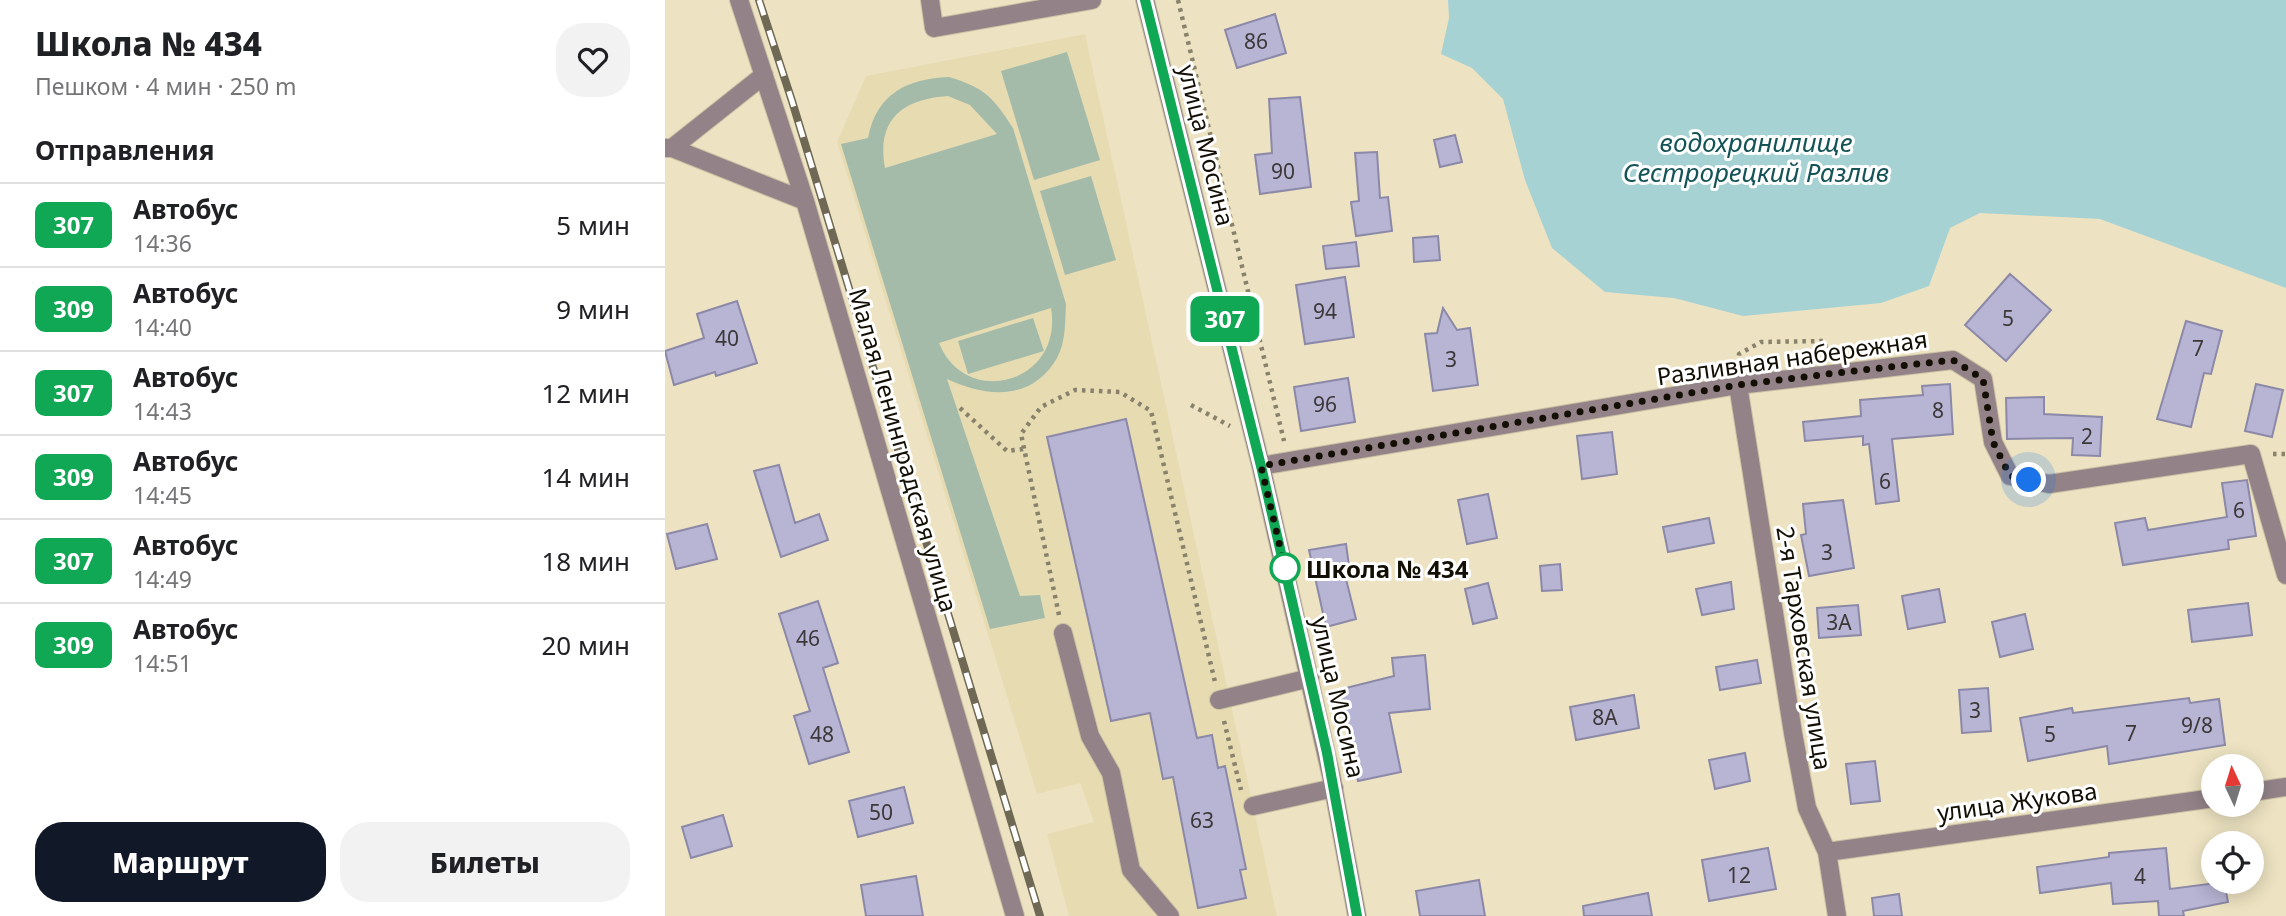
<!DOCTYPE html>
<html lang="ru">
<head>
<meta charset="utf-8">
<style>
	body { margin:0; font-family:"Noto Sans",sans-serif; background:#f2f2f2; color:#202124; height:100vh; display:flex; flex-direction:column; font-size:26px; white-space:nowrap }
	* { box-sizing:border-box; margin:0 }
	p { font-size:23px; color:#757577 }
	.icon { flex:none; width:38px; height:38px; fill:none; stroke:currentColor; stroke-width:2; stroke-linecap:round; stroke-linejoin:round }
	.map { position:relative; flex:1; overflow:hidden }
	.sheet { display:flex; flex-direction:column; background:#fff; width:665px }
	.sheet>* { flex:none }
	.badge { padding:0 14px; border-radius:10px; font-size:24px; line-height:46px }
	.needle { width:46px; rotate:356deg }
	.tools { position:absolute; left:1536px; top:754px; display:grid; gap:14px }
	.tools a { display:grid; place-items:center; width:63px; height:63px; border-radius:50%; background:#fff; box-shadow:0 4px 18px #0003; font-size:35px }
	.you { position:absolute; width:35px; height:35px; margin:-18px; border:5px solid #fff; border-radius:50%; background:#1a73e8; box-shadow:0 0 0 10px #1a73e833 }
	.map>.badge { position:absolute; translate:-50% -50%; box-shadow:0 0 0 4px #fff }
	h2 { padding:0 35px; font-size:26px; line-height:63px }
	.round { display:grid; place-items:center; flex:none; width:74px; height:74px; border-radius:28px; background:#f2f2f2 }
	.summary { display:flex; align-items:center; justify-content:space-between; height:119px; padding:0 35px }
	h1 { font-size:33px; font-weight:800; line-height:52px }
	.action { display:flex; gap:14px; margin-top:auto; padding:14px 35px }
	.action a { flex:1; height:80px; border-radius:28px; background:#111827; color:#fff; font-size:28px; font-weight:800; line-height:80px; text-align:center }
	.action a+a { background:#f2f2f2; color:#202124 }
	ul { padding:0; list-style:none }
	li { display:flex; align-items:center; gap:21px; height:84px; padding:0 35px; border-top:2px solid #e0e0e0 }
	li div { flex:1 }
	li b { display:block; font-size:26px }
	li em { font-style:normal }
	li .badge { min-width:77px; font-weight:700; text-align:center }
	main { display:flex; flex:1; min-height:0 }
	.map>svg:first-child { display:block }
	.built { fill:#e7dbb2 }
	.green { fill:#a4bbaa; fill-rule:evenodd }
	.water { fill:#a6d2d4 }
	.building { fill:#b7b4d4; stroke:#8c89a8; stroke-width:2 }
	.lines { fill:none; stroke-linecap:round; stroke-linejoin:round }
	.minor-casing { stroke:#cac1a4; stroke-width:20 }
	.path { stroke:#88816b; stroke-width:4.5; stroke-dasharray:3.5 5; stroke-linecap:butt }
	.minor { stroke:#938388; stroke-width:18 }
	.rail-casing { stroke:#6f6854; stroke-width:8 }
	.rail { stroke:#fff; stroke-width:5; stroke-dasharray:16; stroke-linecap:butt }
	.line-casing { stroke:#fff; stroke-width:16 }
	.line { stroke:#10a855; stroke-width:10 }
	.walk { stroke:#130f05; stroke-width:7; stroke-dasharray:0 12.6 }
	.stop-dot { fill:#fff; stroke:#10a855; stroke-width:3.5 }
	.labels { text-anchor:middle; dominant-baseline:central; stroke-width:6; stroke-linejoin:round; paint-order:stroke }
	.number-label { font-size:21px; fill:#3c3839 }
	.street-label { font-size:24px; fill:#130f05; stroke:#fff }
	.stop-label { font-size:24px; font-weight:bold; fill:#130f05; stroke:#fff; text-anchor:start }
	.water-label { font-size:26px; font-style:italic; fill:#145356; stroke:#fff }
</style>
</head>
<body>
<main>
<section class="sheet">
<div class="summary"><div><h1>Школа № 434</h1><p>Пешком · 4 мин · 250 m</p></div><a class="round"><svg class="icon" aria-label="heart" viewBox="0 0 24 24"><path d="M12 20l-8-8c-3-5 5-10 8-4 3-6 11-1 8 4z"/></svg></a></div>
<h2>Отправления</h2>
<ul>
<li><span class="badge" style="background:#10a855;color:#fff">307</span><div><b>Автобус</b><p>14:36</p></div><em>5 мин</em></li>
<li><span class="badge" style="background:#10a855;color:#fff">309</span><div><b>Автобус</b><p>14:40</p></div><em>9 мин</em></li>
<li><span class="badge" style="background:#10a855;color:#fff">307</span><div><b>Автобус</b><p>14:43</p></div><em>12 мин</em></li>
<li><span class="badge" style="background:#10a855;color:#fff">309</span><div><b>Автобус</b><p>14:45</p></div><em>14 мин</em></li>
<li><span class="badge" style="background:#10a855;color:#fff">307</span><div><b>Автобус</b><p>14:49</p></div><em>18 мин</em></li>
<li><span class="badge" style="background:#10a855;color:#fff">309</span><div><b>Автобус</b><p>14:51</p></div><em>20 мин</em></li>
</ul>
<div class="action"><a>Маршрут</a><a>Билеты</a></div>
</section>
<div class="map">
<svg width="1621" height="916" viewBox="0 0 1621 916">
	<rect width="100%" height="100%" fill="#ede3c2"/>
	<path class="built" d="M420,34L612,916H404L382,834L429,822L415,783L372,794L172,142L201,76Z"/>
	<path class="green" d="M402,52L435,160L369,180L336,71Z
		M284,77C320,88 328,97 348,128L401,304C400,321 401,342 392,358C367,402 320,397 282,379L355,596L375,595L380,618L325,629L176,144L203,138C212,93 242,79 284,77ZM283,96L305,105L332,134L220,168C211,119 238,99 283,96ZM386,308C399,383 301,410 274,343Z
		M426,176L451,260L400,275L375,191Z
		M368,318L379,351L303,374L293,341Z"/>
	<path class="water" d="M783,0H1621V288L1435,219L1315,213L1285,228L1264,286L1216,303L1078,316L1009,298L940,292L887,248L860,180L838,99L807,68L776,54L784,18Z"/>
	<path class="building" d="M610,14L621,53L572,68L560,30Z
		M635,97L646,187L595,194L590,155L607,153L604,99Z
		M790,135L797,162L775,167L769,140Z
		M712,152L715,198L723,197L727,231L691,236L686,202L694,201L690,153Z
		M773,236L775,260L749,262L748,238Z
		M691,242L694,266L661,269L658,246Z
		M1345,274L1386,310L1341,361L1300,325Z
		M680,277L689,337L640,344L631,285Z
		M72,301L92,363L51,376L50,372L9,385L0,351L39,338L32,314Z
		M778,308L792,330L805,328L813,385L768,391L760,334L772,333Z
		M1521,321L1557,331L1546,374L1539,373L1526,427L1492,419Z
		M683,378L690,422L636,431L629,387Z
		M1285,384L1288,434L1227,439L1234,501L1211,504L1204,444L1198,445V436L1140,441L1138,422L1196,416L1195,400L1258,395L1257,386Z
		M1591,384L1618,390L1607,437L1580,431Z
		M1379,397V414L1437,417L1435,456L1407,455L1408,438L1342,439L1341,398Z
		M461,419L532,738L547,735L553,768L560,766L581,869L575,870L581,898L533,908L508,777L498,779L485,713L446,721L382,437Z
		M947,432L952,474L917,479L912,436Z
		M114,465L130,523L154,514L163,540L116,557L89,471Z
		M1582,480L1591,536L1563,540L1564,549L1458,565L1450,523L1480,518L1483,530L1562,517L1557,483Z
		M823,494L832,538L802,544L793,500Z
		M1178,500L1189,568L1144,576L1136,535L1141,534L1138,504Z
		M1044,518L1049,543L1003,552L998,527Z
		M42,524L52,559L11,569L2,534Z
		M681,544L684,566L678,567L691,619L661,627L644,550Z
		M895,564L897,590L877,591L875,566Z
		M1066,582L1069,609L1037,615L1031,589Z
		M823,583L832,618L808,624L800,589Z
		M1274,589L1280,622L1243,629L1237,596Z
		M153,601L173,663L158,668L184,752L144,764L129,716L145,711L114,614Z
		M1583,603L1587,635L1527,642L1523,610Z
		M1193,605L1196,635L1154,638L1152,608Z
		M1360,614L1368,649L1335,657L1327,622Z
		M760,655L765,709L724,713L736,772L693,781L673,690L729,676L727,658Z
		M1092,660L1096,683L1055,690L1051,667Z
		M1323,688L1326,731L1297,733L1294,690Z
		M969,695L974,728L911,740L905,707Z
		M1524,698L1525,703L1554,699L1560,745L1444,764L1442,746L1363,761L1355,718L1407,708L1408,713Z
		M1080,753L1085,781L1050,789L1044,760Z
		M1210,761L1215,801L1186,804L1181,764Z
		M239,787L248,823L193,837L184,801Z
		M58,815L67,846L26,858L17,827Z
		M1103,848L1111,889L1044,901L1037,860Z
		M1501,848L1505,889L1559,882L1563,902L1518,911L1519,916H1494L1493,901L1448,904L1446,883L1375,893L1372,867L1444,857V853Z
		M251,876L258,916H201L196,885Z
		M814,880L820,916H755L751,891Z
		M983,893L987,916H919L918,906Z
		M1234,894L1237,916H1209L1207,898Z"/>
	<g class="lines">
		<g class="minor-casing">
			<path id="minor" d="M74,0L140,201L350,916
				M265,0L269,28L427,0
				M480,0L596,466L666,775L692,916
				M0,148H7L140,201
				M7,148L99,75
				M1073,385L1128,733L1142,808L1162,852L1172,916
				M596,466L1073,385L1288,360L1318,379L1328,442L1345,476L1384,484L1586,454L1621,575
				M398,633L425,736L446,773L466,870L505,916
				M554,700L645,678
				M1587,792L1621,787
				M588,806L669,788
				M1162,852L1549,798"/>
		</g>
		<path class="path" d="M513,0L619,441
			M1073,364L1074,354L1096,342L1159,341L1164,356
			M526,405L565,426
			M295,408L342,451L359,449
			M1608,454H1621
			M394,615L356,434L376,407L410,390L455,392L486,411L550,682
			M559,721L576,790"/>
		<use href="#minor" class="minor"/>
		<g class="rail-casing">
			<path id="rail" d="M94,0L127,101L375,916"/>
		</g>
		<use href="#rail" class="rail"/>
	</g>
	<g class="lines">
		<g class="line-casing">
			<path id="line" d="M480,0L596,466L662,753L692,916"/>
		</g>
		<use href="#line" class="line"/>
		<path class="walk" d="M620,568L596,466L1073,385L1171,373L1288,360L1318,379L1328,442L1345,476L1364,480"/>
	</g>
	<circle class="stop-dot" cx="620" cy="568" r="14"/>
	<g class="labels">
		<g class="number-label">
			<text x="591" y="41">86</text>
			<text x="618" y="171">90</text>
			<text x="660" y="311">94</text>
			<text x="1343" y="318">5</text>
			<text x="62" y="338">40</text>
			<text x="1533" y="348">7</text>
			<text x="786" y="359">3</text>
			<text x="660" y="404">96</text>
			<text x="1273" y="410">8</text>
			<text x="1422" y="436">2</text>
			<text x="1220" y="481">6</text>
			<text x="1574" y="510">6</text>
			<text x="1162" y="552">3</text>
			<text x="1174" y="622">3А</text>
			<text x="143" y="638">46</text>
			<text x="1310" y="710">3</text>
			<text x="940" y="717">8А</text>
			<text x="1532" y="725">9/8</text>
			<text x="1466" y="733">7</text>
			<text x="157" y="734">48</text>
			<text x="1385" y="734">5</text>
			<text x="216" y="812">50</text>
			<text x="537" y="820">63</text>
			<text x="1074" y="875">12</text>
			<text x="1475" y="876">4</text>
		</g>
		<g class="street-label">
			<text transform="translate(542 145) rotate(76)">улица Мосина</text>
			<text transform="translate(1127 357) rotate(-8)">Разливная набережная</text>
			<text transform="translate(239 450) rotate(74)">Малая Ленинградская улица</text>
			<text transform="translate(1140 648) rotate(81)">2-я Тарховская улица</text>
			<text transform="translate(674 697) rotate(77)">улица Мосина</text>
			<text transform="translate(1352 801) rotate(-8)">улица Жукова</text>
		</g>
		<g class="stop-label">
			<text x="641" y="568">Школа № 434</text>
		</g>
		<g class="water-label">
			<text x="1091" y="142">водохранилище<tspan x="1091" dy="30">Сестрорецкий Разлив</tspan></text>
		</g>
	</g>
</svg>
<div class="tools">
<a><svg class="needle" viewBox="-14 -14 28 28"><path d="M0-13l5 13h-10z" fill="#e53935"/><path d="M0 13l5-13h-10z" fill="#757577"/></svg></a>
<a><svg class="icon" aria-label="locate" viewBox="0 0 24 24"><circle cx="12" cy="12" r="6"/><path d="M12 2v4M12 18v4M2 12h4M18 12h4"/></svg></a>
</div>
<div class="you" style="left:1364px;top:480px"></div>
<b class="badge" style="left:560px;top:319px;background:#10a855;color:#fff">307</b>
</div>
</main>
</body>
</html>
